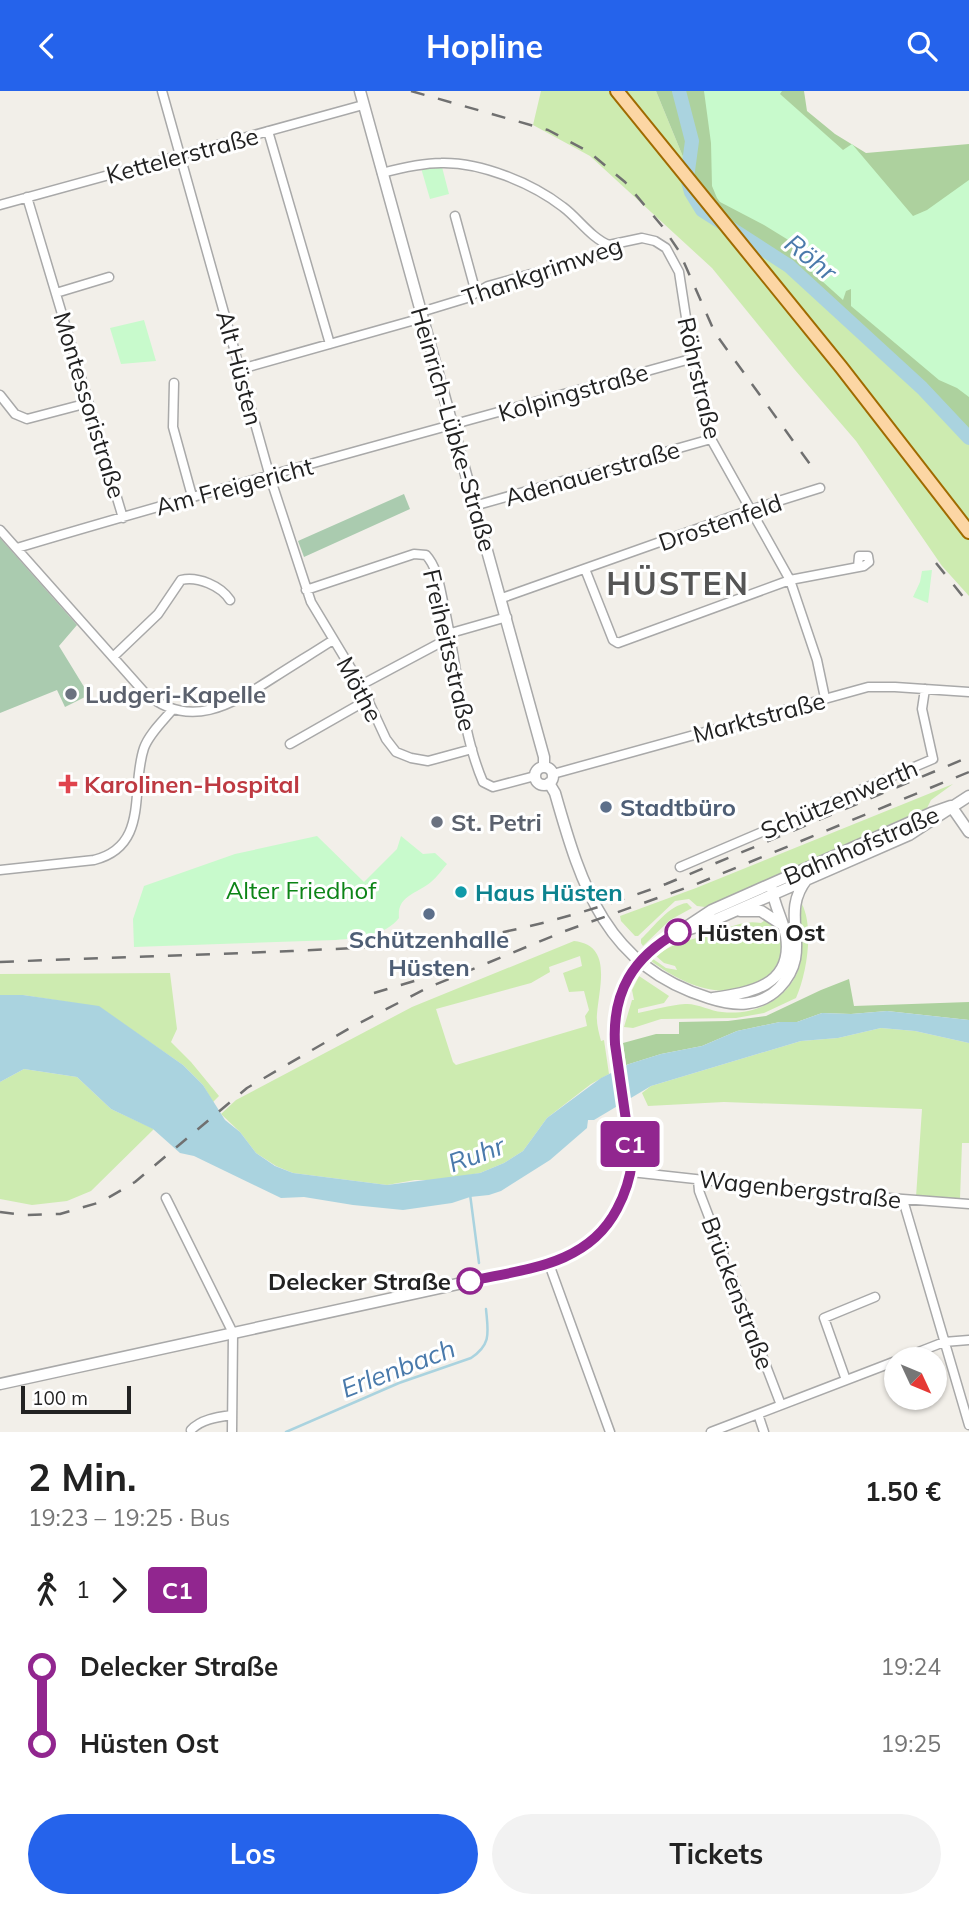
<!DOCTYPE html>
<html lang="de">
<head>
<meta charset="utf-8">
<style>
	body { margin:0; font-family:Mulish,sans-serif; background:#f2f2f2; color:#222; height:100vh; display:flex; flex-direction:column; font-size:26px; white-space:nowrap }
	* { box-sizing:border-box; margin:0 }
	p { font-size:23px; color:#767676 }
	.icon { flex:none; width:38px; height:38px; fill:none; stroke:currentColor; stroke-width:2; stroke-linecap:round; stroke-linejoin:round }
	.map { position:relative; height:1341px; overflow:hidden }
	.side { display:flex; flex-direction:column; background:#fff; flex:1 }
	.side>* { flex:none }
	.badge { padding:0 14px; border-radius:5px; font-size:24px; line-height:46px }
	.needle { width:46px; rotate:134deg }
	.buttons { position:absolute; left:884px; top:1256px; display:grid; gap:14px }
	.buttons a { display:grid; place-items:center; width:63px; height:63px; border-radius:50%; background:#fff; box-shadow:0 2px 5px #0004; font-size:35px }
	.scale { position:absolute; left:21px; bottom:18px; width:110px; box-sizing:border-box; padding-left:7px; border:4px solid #222; border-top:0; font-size:19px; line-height:24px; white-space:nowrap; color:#222; -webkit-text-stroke:5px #fff; paint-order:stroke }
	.map>.badge { position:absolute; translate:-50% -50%; box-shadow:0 0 0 4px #fff }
	.legs { display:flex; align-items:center; gap:10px; height:77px; padding:0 28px; font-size:23px }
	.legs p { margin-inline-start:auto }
	.overview { display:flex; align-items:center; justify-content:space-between; height:119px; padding:0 28px }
	h1 { font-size:38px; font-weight:700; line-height:52px }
	.primary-button { display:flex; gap:14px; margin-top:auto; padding:14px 28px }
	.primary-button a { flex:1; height:80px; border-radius:42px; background:#2563eb; color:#fff; font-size:28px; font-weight:700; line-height:80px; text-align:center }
	.primary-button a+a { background:#f2f2f2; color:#222 }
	ul { padding:0 28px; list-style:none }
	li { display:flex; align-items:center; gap:24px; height:77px; font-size:26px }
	li i { display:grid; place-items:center; width:10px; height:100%; margin:0 9px; background:currentColor }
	li i::after { content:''; width:18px; height:18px; margin:-9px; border:5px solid; border-radius:50%; background:#fff }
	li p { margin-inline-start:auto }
	li:first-child i { background:linear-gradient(#0000 50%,currentColor 0) }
	li:last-child i { background:linear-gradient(currentColor 50%,#0000 0) }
	header { display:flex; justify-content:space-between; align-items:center; height:91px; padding:0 28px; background:#2563eb; color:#fff; font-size:32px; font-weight:700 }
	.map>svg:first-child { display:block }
	.grass { fill:#cdebb0; fill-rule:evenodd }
	.forest { fill:#add19e }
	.cemetery { fill:#aacbaf }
	.park { fill:#c8facc }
	.water { fill:#aad3df }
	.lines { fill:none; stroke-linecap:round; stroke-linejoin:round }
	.stream { stroke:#aad3df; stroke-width:2.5 }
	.river { stroke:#aad3df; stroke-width:14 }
	.minor-casing { stroke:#a9a9a9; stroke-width:11 }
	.tertiary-casing { stroke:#a9a9a9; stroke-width:13 }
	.primary-casing { stroke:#a06b00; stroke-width:16 }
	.minor { stroke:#fff; stroke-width:8 }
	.tertiary { stroke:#fff; stroke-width:10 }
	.primary { stroke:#fcd6a4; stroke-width:12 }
	.rail { stroke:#707070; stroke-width:2.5; stroke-dasharray:14 14; stroke-linecap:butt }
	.tertiary-bridge-casing { stroke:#a9a9a9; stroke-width:13; stroke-linecap:butt }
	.tertiary-bridge { stroke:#fff; stroke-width:10 }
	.line-1-casing { stroke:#fff; stroke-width:16 }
	.line-1 { stroke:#91268f; stroke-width:10 }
	.worship-dot { fill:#6b7280; stroke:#fff; stroke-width:2.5 }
	.health-dot { fill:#e0444e; stroke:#fff; stroke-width:2.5 }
	.service-dot { fill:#5c6f8a; stroke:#fff; stroke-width:2.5 }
	.culture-dot { fill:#0f9aa8; stroke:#fff; stroke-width:2.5 }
	.stop-1-dot { fill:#fff; stroke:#91268f; stroke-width:3.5 }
	.labels { text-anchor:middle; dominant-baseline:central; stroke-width:6; stroke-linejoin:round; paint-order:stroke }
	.street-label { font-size:24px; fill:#222; stroke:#fff }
	.worship-label { font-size:24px; font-weight:bold; fill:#5b616d; stroke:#fff; text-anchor:start }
	.health-label { font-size:24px; font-weight:bold; fill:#be3a42; stroke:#fff; text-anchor:start }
	.service-label { font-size:24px; font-weight:bold; fill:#4e5e75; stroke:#fff; text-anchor:start }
	.park-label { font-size:24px; fill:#0c8416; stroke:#fff }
	.culture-label { font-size:24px; font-weight:bold; fill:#0d838f; stroke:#fff; text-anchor:start }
	.stop-label { font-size:24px; font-weight:bold; fill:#222; stroke:#fff; text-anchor:start }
	.water-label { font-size:26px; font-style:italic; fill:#4a7aab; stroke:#fff }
	.district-label { font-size:32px; font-weight:bold; letter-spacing:2px; fill:#555; stroke:#fff }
</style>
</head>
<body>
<header><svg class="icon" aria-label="back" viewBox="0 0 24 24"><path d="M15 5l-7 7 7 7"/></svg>Hopline<svg class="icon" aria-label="search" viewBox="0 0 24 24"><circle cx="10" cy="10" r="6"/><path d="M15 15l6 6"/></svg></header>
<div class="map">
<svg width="969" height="1341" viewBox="0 0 969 1341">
	<rect width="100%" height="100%" fill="#f2efe9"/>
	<path class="grass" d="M541,0H656L688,78L743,143L790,174L923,295L969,344V505L942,475L856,350L795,279L712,177L590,65L533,34Z
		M953,693L931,709L927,717L705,816L697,815L689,808L675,810L638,845H635L621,830L620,825L696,797Z
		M687,812L692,817L670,829L643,855L641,852V848C654,836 669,814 687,812Z
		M802,813C814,837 807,882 796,907L764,922L736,927L661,928L633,937L624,936L632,909H634L632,899L639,885L669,905L664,912L638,918V922C653,919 670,914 685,913C697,912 710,920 722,921C754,925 788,909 799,877C806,855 798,834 802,813Z
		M767,828C798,848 777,889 747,897C713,907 678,890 651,870L653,868L666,877L677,879L675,875L664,872L656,865C673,852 687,850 707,844C727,839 740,828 761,832Z
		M574,850C613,854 599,896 597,923C596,932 599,942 601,950L604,949L609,983L591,993L547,1027L523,1060L504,1072L480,1082L441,1089H415L387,1094L293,1082L276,1075L256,1062L240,1041L221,1023L236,1009L412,916ZM580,865L582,875L563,882L569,901L584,900L589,919L585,925L587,935L456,974L453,971L436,918L531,892L550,881L549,876Z
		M170,882L177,938L171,951L191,971L219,1005L213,1011L203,994L183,974L99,916L23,904H0V883Z
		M881,937L915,940L969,952V1052H962L960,1108L916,1106L922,1018L724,1011L648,1015L642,1002L651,995L801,950L838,947Z
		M24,978L77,986L111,1018L154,1038L91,1100L67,1110L32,1114L0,1108V991Z"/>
	<path class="forest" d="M656,0H804L807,20L835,43L866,62L969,53V344L923,295L790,174L743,143L688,78Z
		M849,888L854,915L969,911V929L887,920L851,923L822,922L797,931H780L737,940L702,955L661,963L626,974L623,952L656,943H679V931L728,930L766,925L821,899Z"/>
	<path class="cemetery" d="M404,403L410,418L304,466L298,450Z
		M0,447L77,534L59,555L89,604L65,616L57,599L0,622Z"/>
	<path class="park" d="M704,0H782L780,3L843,59L852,53L913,125L927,119L969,89V306L957,297L939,289L851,215V198L846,200L843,209L812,181L790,150L764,134L720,111L717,107L712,95L711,52Z
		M442,76L449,103L430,108L421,77Z
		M144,229L156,270L121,273L110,237Z
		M932,479L928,512L913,506L920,491L922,480Z
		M317,745L364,791L397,758L401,745L423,763L435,762L447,773C441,780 435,789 427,794C412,804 397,807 399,827C385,845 358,847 336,849L134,856L133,828L144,795L235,763Z"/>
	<path class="water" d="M0,904H23L99,915L183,974L203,994L225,1029L240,1041L256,1062L275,1075L293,1082L387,1094L480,1082L504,1072L523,1060L547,1027L601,987L629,973L661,963L702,955L737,940L780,931H797L822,922L851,923L887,920L969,929V952L915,940L881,937L838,947L801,950L651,995L594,1029H588L587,1037L550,1069L501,1100L489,1104L470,1106L452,1112L403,1119L353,1114L304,1106L281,1107L194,1065L180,1062L153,1038L111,1018L77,986L24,978L0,991Z"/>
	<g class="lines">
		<path class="stream" d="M470,1103L479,1172
			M286,1341L399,1292L471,1267C492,1253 488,1241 486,1218"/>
		<path class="river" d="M679,0L692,50L687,87L691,101L702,119L789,175L922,297L969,347"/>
		<g class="minor-casing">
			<path id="minor" d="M162,0L270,386L311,511L361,594L386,648L396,661L411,667L428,670L472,658
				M268,40L330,253
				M382,82C401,77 421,72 441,72C481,71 532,92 563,116C578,127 591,147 609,154
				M27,106L123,427
				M0,114L363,14
				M455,125L476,202
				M56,202L109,186
				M421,221L467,207L488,195L593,166L609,154L642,147L655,150L666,157L679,181L689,246L711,348L790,489L817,569L825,607
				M241,278L422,227
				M174,292L173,336L192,405
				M0,304L15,323L27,328L88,312
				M474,415L711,348
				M0,439L144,601C189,640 231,614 273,587C293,574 313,562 333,549
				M17,457C241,390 468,330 694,267
				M585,478L613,549L618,552L790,489L864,475L869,471L868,465H859L858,476
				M306,499L414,463L426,464C438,477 440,498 444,515C457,571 461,640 483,691L493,696L535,685
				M502,507L750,419L820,397
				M451,542L507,526
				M113,566L158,523L181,489C198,485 221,495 230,509
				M361,594L451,546
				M290,653L369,608
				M553,683L868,596H895L969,601
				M680,776L933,668L922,618L925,598
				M0,779L94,769C150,755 130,698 144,657C149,643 163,630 173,618
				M631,1081L824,1102L969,1113
				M698,1089L699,1100L781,1314
				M166,1107L233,1242L232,1341
				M903,1109L969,1334
				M549,1173L610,1341
				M898,1269L944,1251L969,1249
				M846,1289L824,1227L875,1206
				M758,1323L764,1341
				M191,1339C201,1328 218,1326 232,1324
				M711,1341L896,1270"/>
		</g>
		<g class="tertiary-casing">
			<path id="tertiary" d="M360,0L544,666V676
				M535 685a9 9 0 1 1 18 0a9 9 0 1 1-18 0Z
				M549,692L555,702C582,797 606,875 709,907C734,915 759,917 779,897C816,859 777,825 807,788
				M951,715L969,741
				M740,820H761L781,833
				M683,840L703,834L909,744L969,705
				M653,858L712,819L931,722L951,715
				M713,907C749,902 794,895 786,845C783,829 774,814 772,798
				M0,1293L549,1173C575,1165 597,1150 612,1127C620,1114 628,1098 631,1083C633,1067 630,1051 627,1035C620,984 603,930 630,884"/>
		</g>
		<g class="primary-casing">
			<path id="primary" d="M617,0L841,276L969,441"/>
		</g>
		<use href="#minor" class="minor"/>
		<use href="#tertiary" class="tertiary"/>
		<use href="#primary" class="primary"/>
		<path class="rail" d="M411,0L548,39L589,61L625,91L662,135L679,160L715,242L812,376
			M936,472L969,513
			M0,871C97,867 195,864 292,860C354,857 416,855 477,846C542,835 605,815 666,793L969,666
			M374,902L438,883
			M0,1121L24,1124L60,1123L101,1111L135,1091L247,997L350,937L427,897L565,840L694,794L969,681"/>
		<g class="tertiary-bridge-casing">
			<path id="tertiary-bridge" d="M630,884L653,858"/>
		</g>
		<use href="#tertiary-bridge" class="tertiary-bridge"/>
	</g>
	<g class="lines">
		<g class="line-1-casing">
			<path id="line-1" d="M470,1190C526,1178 588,1174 617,1118C625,1103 630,1088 632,1071L615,953C612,901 633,866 678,841"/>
		</g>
		<use href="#line-1" class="line-1"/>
	</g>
	<g class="worship-dot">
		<circle cx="71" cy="603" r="7"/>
		<circle cx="437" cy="731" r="7"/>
	</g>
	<path class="health-dot" d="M64.5 682.5h7v7h7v7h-7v7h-7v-7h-7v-7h7z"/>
	<g class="service-dot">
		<circle cx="606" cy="716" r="7"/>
		<circle cx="429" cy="823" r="7"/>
	</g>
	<circle class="culture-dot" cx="461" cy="801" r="7"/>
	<g class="stop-1-dot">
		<circle cx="678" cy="841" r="12"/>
		<circle cx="470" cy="1190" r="12"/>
	</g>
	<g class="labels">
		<g class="street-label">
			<text transform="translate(182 64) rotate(-15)">Kettelerstraße</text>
			<text transform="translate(542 180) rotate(-19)">Thankgrimweg</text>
			<text transform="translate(240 277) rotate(75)">Alt Hüsten</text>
			<text transform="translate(700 287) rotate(77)">Röhrstraße</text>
			<text transform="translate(573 301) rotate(-16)">Kolpingstraße</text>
			<text transform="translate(90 314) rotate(73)">Montessoristraße</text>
			<text transform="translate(454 338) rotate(74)">Heinrich-Lübke-Straße</text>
			<text transform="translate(592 382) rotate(-16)">Adenauerstraße</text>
			<text transform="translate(234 395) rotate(-15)">Am Freigericht</text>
			<text transform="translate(720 431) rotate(-19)">Drostenfeld</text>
			<text transform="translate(450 559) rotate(77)">Freiheitsstraße</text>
			<text transform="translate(360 598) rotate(62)">Möthe</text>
			<text transform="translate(759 626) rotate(-15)">Marktstraße</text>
			<text transform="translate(839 708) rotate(-23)">Schützenwerth</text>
			<text transform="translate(861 754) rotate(-23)">Bahnhofstraße</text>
			<text transform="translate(800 1098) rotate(6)">Wagenbergstraße</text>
			<text transform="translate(738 1202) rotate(69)">Brückenstraße</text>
		</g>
		<g class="worship-label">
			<text x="85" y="603">Ludgeri-Kapelle</text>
			<text x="451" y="731">St. Petri</text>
		</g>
		<g class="health-label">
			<text x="84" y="693">Karolinen-Hospital</text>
		</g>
		<g class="service-label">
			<text x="620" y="716">Stadtbüro</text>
			<text x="429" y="848" text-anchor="middle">Schützenhalle<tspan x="429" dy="28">Hüsten</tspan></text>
		</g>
		<g class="park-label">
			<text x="301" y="799">Alter Friedhof</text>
		</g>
		<g class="culture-label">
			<text x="475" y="801">Haus Hüsten</text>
		</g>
		<g class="stop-label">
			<text x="697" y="841">Hüsten Ost</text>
			<text x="451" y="1190" text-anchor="end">Delecker Straße</text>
		</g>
		<g class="water-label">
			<text transform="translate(811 166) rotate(39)">Röhr</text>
			<text transform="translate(476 1063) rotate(-20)">Ruhr</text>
			<text transform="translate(398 1277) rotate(-21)">Erlenbach</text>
		</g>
		<g class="district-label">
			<text x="678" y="492">HÜSTEN</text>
		</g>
	</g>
</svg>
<div class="buttons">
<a><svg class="needle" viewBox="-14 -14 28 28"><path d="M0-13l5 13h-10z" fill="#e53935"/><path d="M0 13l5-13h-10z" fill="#767676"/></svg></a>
</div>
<div class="scale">100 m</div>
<b class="badge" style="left:630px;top:1053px;background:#91268f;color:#fff">C1</b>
</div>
<section class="side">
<div class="overview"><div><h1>2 Min.</h1><p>19:23 – 19:25 · Bus</p></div><b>1.50 €</b></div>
<div class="legs"><svg class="icon" aria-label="walk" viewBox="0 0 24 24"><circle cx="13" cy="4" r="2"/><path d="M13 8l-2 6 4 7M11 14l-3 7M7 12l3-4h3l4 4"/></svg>1<svg class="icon" aria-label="forward" viewBox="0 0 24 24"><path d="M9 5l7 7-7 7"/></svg><b class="badge" style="background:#91268f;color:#fff">C1</b></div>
<ul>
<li><i style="color:#91268f"></i><b>Delecker Straße</b><p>19:24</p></li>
<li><i style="color:#91268f"></i><b>Hüsten Ost</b><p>19:25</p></li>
</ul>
<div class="primary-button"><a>Los</a><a>Tickets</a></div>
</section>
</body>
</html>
